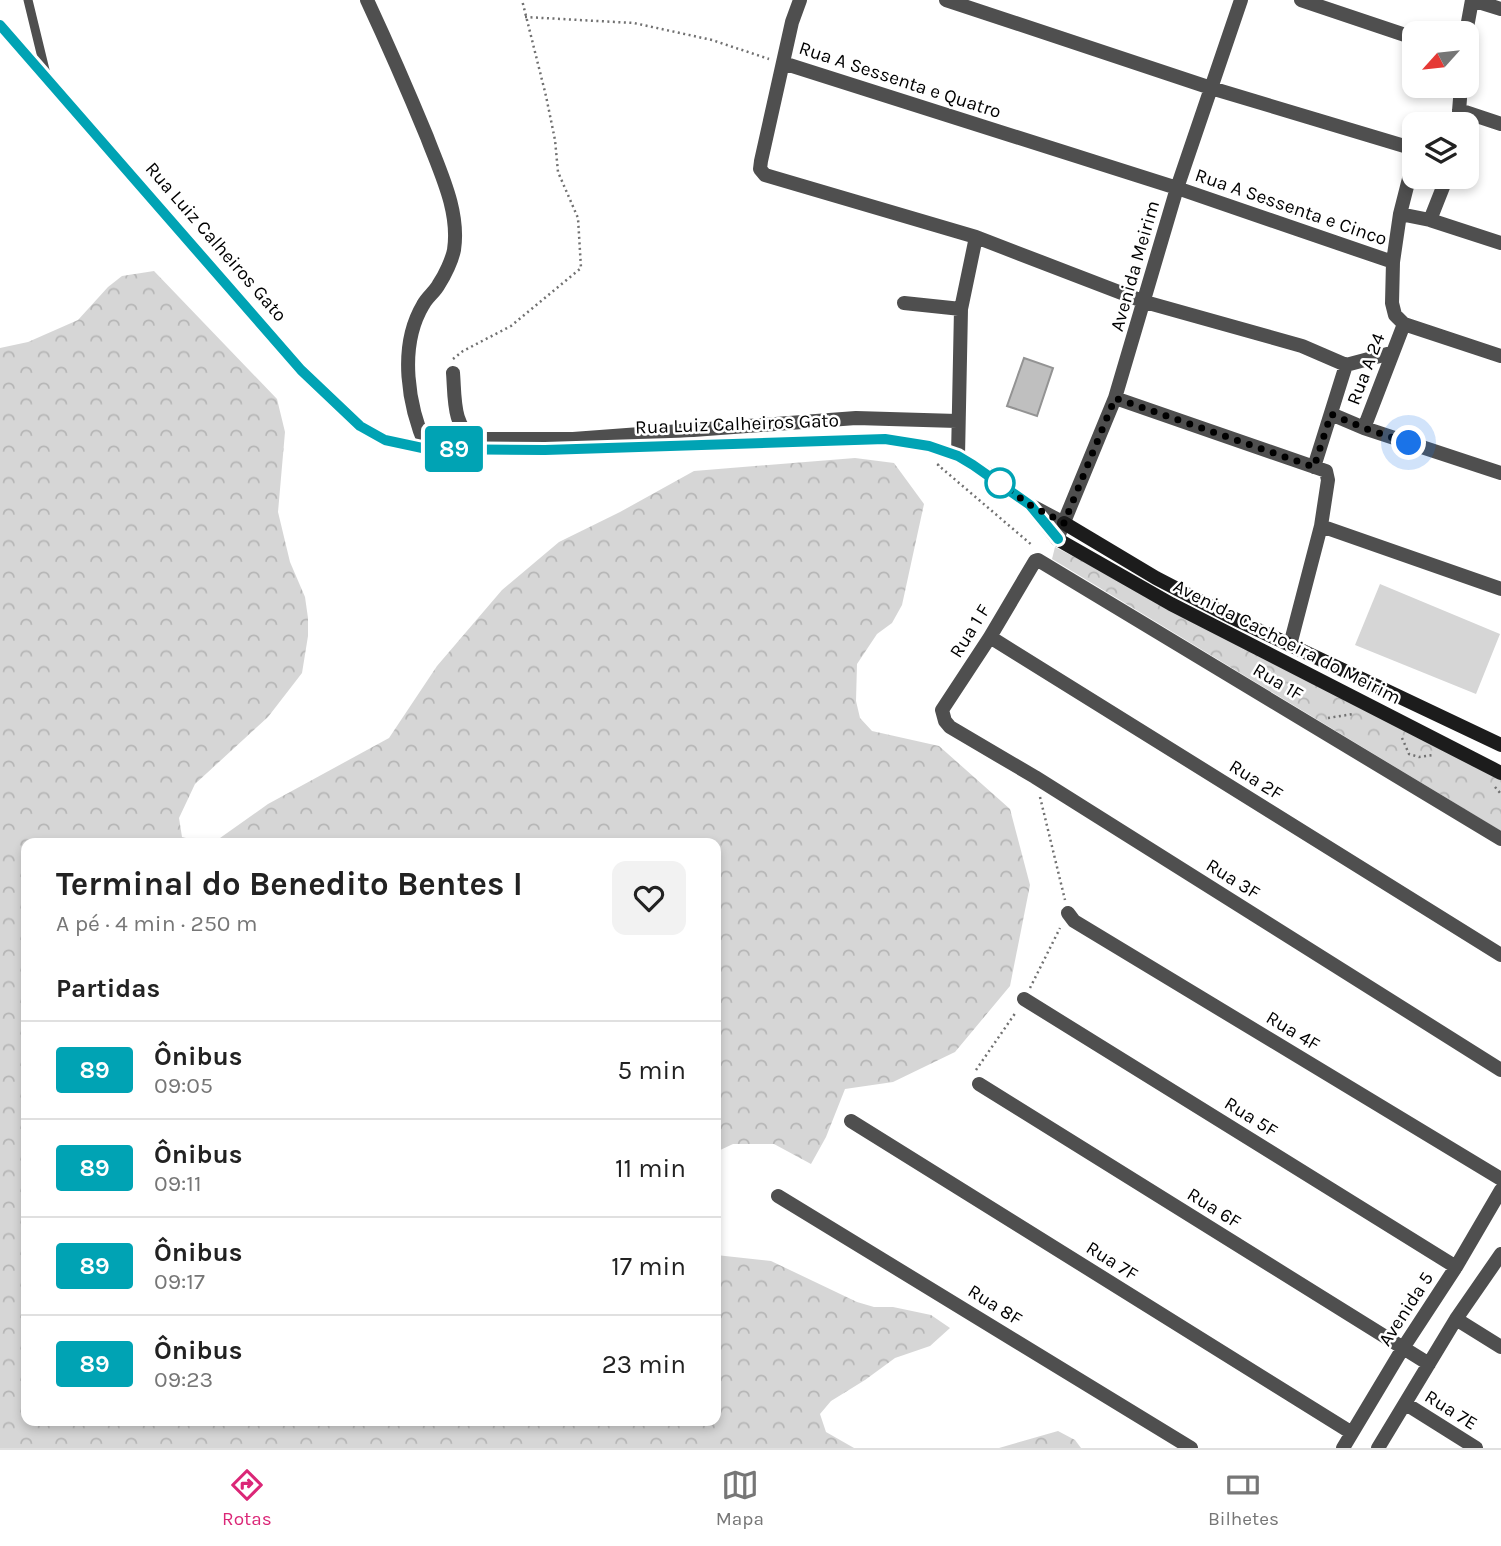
<!DOCTYPE html>
<html lang="pt">
<head>
<meta charset="utf-8">
<style>
	body { margin:0; font-family:Karla,sans-serif; background:#f2f2f2; color:#222; height:100vh; display:flex; flex-direction:column; font-size:26px; white-space:nowrap }
	* { box-sizing:border-box; margin:0 }
	p { font-size:23px; color:#767676 }
	.icon { flex:none; width:38px; height:38px; fill:none; stroke:currentColor; stroke-width:2; stroke-linecap:round; stroke-linejoin:round }
	.map { position:relative; flex:1; overflow:hidden }
	.sheet { position:absolute; left:21px; top:838px; width:700px; height:588px; display:flex; flex-direction:column; background:#fff; border-radius:14px; box-shadow:0 4px 10px #0003 }
	.sheet>* { flex:none }
	.badge { padding:0 14px; border-radius:5px; font-size:24px; line-height:46px }
	.needle { width:46px; rotate:243deg }
	.buttons { position:absolute; left:1402px; top:21px; display:grid; gap:14px }
	.buttons a { display:grid; place-items:center; width:77px; height:77px; border-radius:14px; background:#fff; box-shadow:0 4px 10px #0003; font-size:35px }
	.you { position:absolute; width:35px; height:35px; margin:-18px; border:5px solid #fff; border-radius:50%; background:#1a73e8; box-shadow:0 0 0 10px #1a73e833 }
	.map>.badge { position:absolute; translate:-50% -50%; box-shadow:0 0 0 4px #fff }
	h2 { padding:0 35px; font-size:26px; line-height:63px }
	.round { display:grid; place-items:center; flex:none; width:74px; height:74px; border-radius:14px; background:#f2f2f2 }
	.summary { display:flex; align-items:center; justify-content:space-between; height:119px; padding:0 35px }
	h1 { font-size:33px; font-weight:700; line-height:52px }
	ul { padding:0; list-style:none }
	li { display:flex; align-items:center; gap:21px; height:98px; padding:0 35px; border-top:2px solid #e0e0e0 }
	li div { flex:1 }
	li b { display:block; font-size:26px }
	li em { font-style:normal }
	li .badge { min-width:77px; font-weight:700; text-align:center }
	.tabs { display:flex; justify-content:space-around; align-items:center; height:98px; border-top:2px solid #e0e0e0; background:#fff; font-size:19px; color:#767676 }
	.tabs a { display:grid; justify-items:center; gap:4px }
	.tabs .current { color:#db2777 }
	.map>svg:first-child { display:block }
	.forest { fill:url(#forest-crowns) }
	.pitch { fill:#d6d6d6 }
	.building { fill:#bfbfbf; stroke:#939393; stroke-width:2 }
	.lines { fill:none; stroke-linecap:round; stroke-linejoin:round }
	.path { stroke:#717171; stroke-width:2.5; stroke-dasharray:2 3.5; stroke-linecap:butt }
	.lane { stroke:#4f4f4f; stroke-width:9 }
	.street { stroke:#4f4f4f; stroke-width:14 }
	.secondary { stroke:#1c1c1c; stroke-width:14 }
	.line-casing { stroke:#fff; stroke-width:16 }
	.line { stroke:#00a3b4; stroke-width:10 }
	.walk { stroke:#000; stroke-width:7; stroke-dasharray:0 12.6 }
	.stop-dot { fill:#fff; stroke:#00a3b4; stroke-width:3.5 }
	.labels { text-anchor:middle; dominant-baseline:central; stroke-width:5; stroke-linejoin:round; paint-order:stroke }
	.street-label { font-size:19px; fill:#000; stroke:#fff }
</style>
</head>
<body>
<div class="map">
<svg width="1501" height="1448" viewBox="0 0 1501 1448">
	<defs>
		<pattern id="forest-crowns" width="20" height="18" patternUnits="userSpaceOnUse" patternTransform="scale(1.75)"><rect width="20" height="18" fill="#d6d6d6"/><path d="M2 6a3 3 0 1 1 6 0M12 15a3 3 0 1 1 6 0" fill="none" stroke="#b6b6b6"/></pattern>
	</defs>
	<rect width="100%" height="100%" fill="#fff"/>
	<path class="forest" d="M154,271L277,399L285,432L278,512L290,562L305,597L308,618V636L302,673L268,717L195,784L179,818L182,837L202,842L220,838L268,804L389,738L437,666L502,590L559,542L620,512L694,471L855,458L894,463L924,504L902,605L892,623L877,634L857,664L856,701L860,718L872,731L939,746L1010,809L1030,885L1010,986L955,1052L893,1082L845,1089L826,1137L811,1164L774,1144H733L716,1152V844H26V1421H716V1255L771,1261L857,1302L874,1307H893L931,1315L950,1328L930,1346L895,1358L865,1380L831,1401L820,1414L826,1432L854,1448H0V348L28,342L78,320L108,287L122,276Z
		M1055,547L1501,775V831L1052,559Z
		M1058,1431L1075,1440L1081,1448H999Z"/>
	<path class="pitch" d="M1380,584L1500,634L1476,694L1355,645Z"/>
	<path class="building" d="M1024,358L1053,368L1037,416L1007,406Z"/>
	<g class="lines">
		<path class="path" d="M525,17L634,23L712,40L769,59
			M453,359L463,351L511,326L581,268L578,218L558,172L555,140L546,96L522,0
			M939,464L938,465L1033,546
			M1328,718L1353,714
			M1402,738L1409,754L1419,757L1434,755
			M1495,787L1501,794
			M1040,797L1065,900
			M1030,988L1060,928
			M976,1070L1016,1012"/>
		<path class="lane" d="M28,0L46,74"/>
		<path class="street" d="M367,0C388,45 408,91 427,137C440,172 460,211 454,250C452,260 445,275 439,284C435,292 427,297 423,305C398,347 408,406 427,449
			M800,0L792,22L761,161L760,169L765,175L976,237L1145,302L1302,346L1346,365
			M946,0L1211,88L1411,148L1414,152
			M1301,0L1414,38
			M1472,0L1501,9
			M0,25L301,370L360,426L385,440L427,449L545,450L885,439L929,446L958,456L987,474L1030,505L1064,523
			M1466,33L1472,0
			M783,63L1177,188L1393,262
			M1459,110L1501,124
			M1458,124L1461,86
			M1414,159L1400,214L1393,262L1392,303L1395,315L1404,324L1501,356
			M1400,214L1430,220L1501,243
			M1430,220L1447,177
			M904,303L961,309
			M1346,365L1391,353
			M453,373C455,395 452,430 476,439H573L856,418L957,421
			M1115,398L1326,471L1328,480L1321,526L1501,589
			M1331,414L1364,428L1501,473
			M1364,428L1404,324
			M958,456L961,309L976,237
			M1314,467L1346,365
			M1033,509L1057,539L1115,398L1177,188L1241,0
			M990,637L1501,955
			M1290,645L1321,526
			M1501,839L1038,560L1035,561L990,637L942,710L945,721L950,727L1035,777L1501,1070
			M1068,913L1074,921L1501,1179
			M1024,999L1456,1267
			M979,1084L1429,1364
			M851,1121L1352,1433
			M778,1196L1191,1448
			M1456,1319L1501,1347
			M1406,1404L1476,1448
			M1343,1448L1403,1348L1456,1267L1501,1190
			M1378,1448L1456,1319L1501,1254"/>
		<path class="secondary" d="M1064,523L1156,578L1233,618L1501,745
			M1057,539L1171,604L1501,773"/>
	</g>
	<g class="lines">
		<g class="line-casing">
			<path id="line" d="M0,25L301,370L360,426L385,440L427,449L545,450L885,439L929,446L958,456L973,465L1030,505L1058,539"/>
		</g>
		<use href="#line" class="line"/>
		<path class="walk" d="M1000,483L1030,505L1064,523L1115,398L1314,467L1331,414L1364,428L1409,443"/>
	</g>
	<circle class="stop-dot" cx="1000" cy="483" r="14"/>
	<g class="labels">
		<g class="street-label">
			<text transform="translate(900 80) rotate(18)">Rua A Sessenta e Quatro</text>
			<text transform="translate(1291 207) rotate(19)">Rua A Sessenta e Cinco</text>
			<text transform="translate(216 242) rotate(49)">Rua Luiz Calheiros Gato</text>
			<text transform="translate(1135 266) rotate(-74)">Avenida Meirim</text>
			<text transform="translate(1366 369) rotate(-69)">Rua A 24</text>
			<text transform="translate(737 424) rotate(-2)">Rua Luiz Calheiros Gato</text>
			<text transform="translate(970 631) rotate(-58)">Rua 1 F</text>
			<text transform="translate(1287 642) rotate(27)">Avenida Cachoeira do Meirim</text>
			<text transform="translate(1278 682) rotate(31)">Rua 1F</text>
			<text transform="translate(1256 780) rotate(32)">Rua 2F</text>
			<text transform="translate(1233 879) rotate(32)">Rua 3F</text>
			<text transform="translate(1293 1031) rotate(31)">Rua 4F</text>
			<text transform="translate(1251 1117) rotate(32)">Rua 5F</text>
			<text transform="translate(1214 1208) rotate(32)">Rua 6F</text>
			<text transform="translate(1112 1261) rotate(32)">Rua 7F</text>
			<text transform="translate(995 1305) rotate(32)">Rua 8F</text>
			<text transform="translate(1406 1309) rotate(-57)">Avenida 5</text>
			<text transform="translate(1451 1410) rotate(32)">Rua 7E</text>
		</g>
	</g>
</svg>
<div class="buttons">
<a><svg class="needle" viewBox="-14 -14 28 28"><path d="M0-13l5 13h-10z" fill="#e53935"/><path d="M0 13l5-13h-10z" fill="#767676"/></svg></a>
<a><svg class="icon" aria-label="layers" viewBox="0 0 24 24"><path d="M12 4l9 5-9 5-9-5zM3 14l9 5 9-5"/></svg></a>
</div>
<div class="you" style="left:1409px;top:443px"></div>
<b class="badge" style="left:454px;top:449px;background:#00a3b4;color:#fff">89</b>
<section class="sheet">
<div class="summary"><div><h1>Terminal do Benedito Bentes I</h1><p>A pé · 4 min · 250 m</p></div><a class="round"><svg class="icon" aria-label="heart" viewBox="0 0 24 24"><path d="M12 20l-8-8c-3-5 5-10 8-4 3-6 11-1 8 4z"/></svg></a></div>
<h2>Partidas</h2>
<ul>
<li><span class="badge" style="background:#00a3b4;color:#fff">89</span><div><b>Ônibus</b><p>09:05</p></div><em>5 min</em></li>
<li><span class="badge" style="background:#00a3b4;color:#fff">89</span><div><b>Ônibus</b><p>09:11</p></div><em>11 min</em></li>
<li><span class="badge" style="background:#00a3b4;color:#fff">89</span><div><b>Ônibus</b><p>09:17</p></div><em>17 min</em></li>
<li><span class="badge" style="background:#00a3b4;color:#fff">89</span><div><b>Ônibus</b><p>09:23</p></div><em>23 min</em></li>
</ul>
</section>
</div>
<nav class="tabs">
<a class="current"><svg class="icon" aria-label="directions" viewBox="0 0 24 24"><path d="M12 3l9 9-9 9-9-9zM9 14v-3h6M13 9l2 2-2 2"/></svg>Rotas</a>
<a><svg class="icon" aria-label="map" viewBox="0 0 24 24"><path d="M3 6l6-2 6 2 6-2v14l-6 2-6-2-6 2zM9 4v14M15 6v14"/></svg>Mapa</a>
<a><svg class="icon" aria-label="tickets" viewBox="0 0 24 24"><path d="M3 7h18v10H3zM15 7v10"/></svg>Bilhetes</a>
</nav>
</body>
</html>
